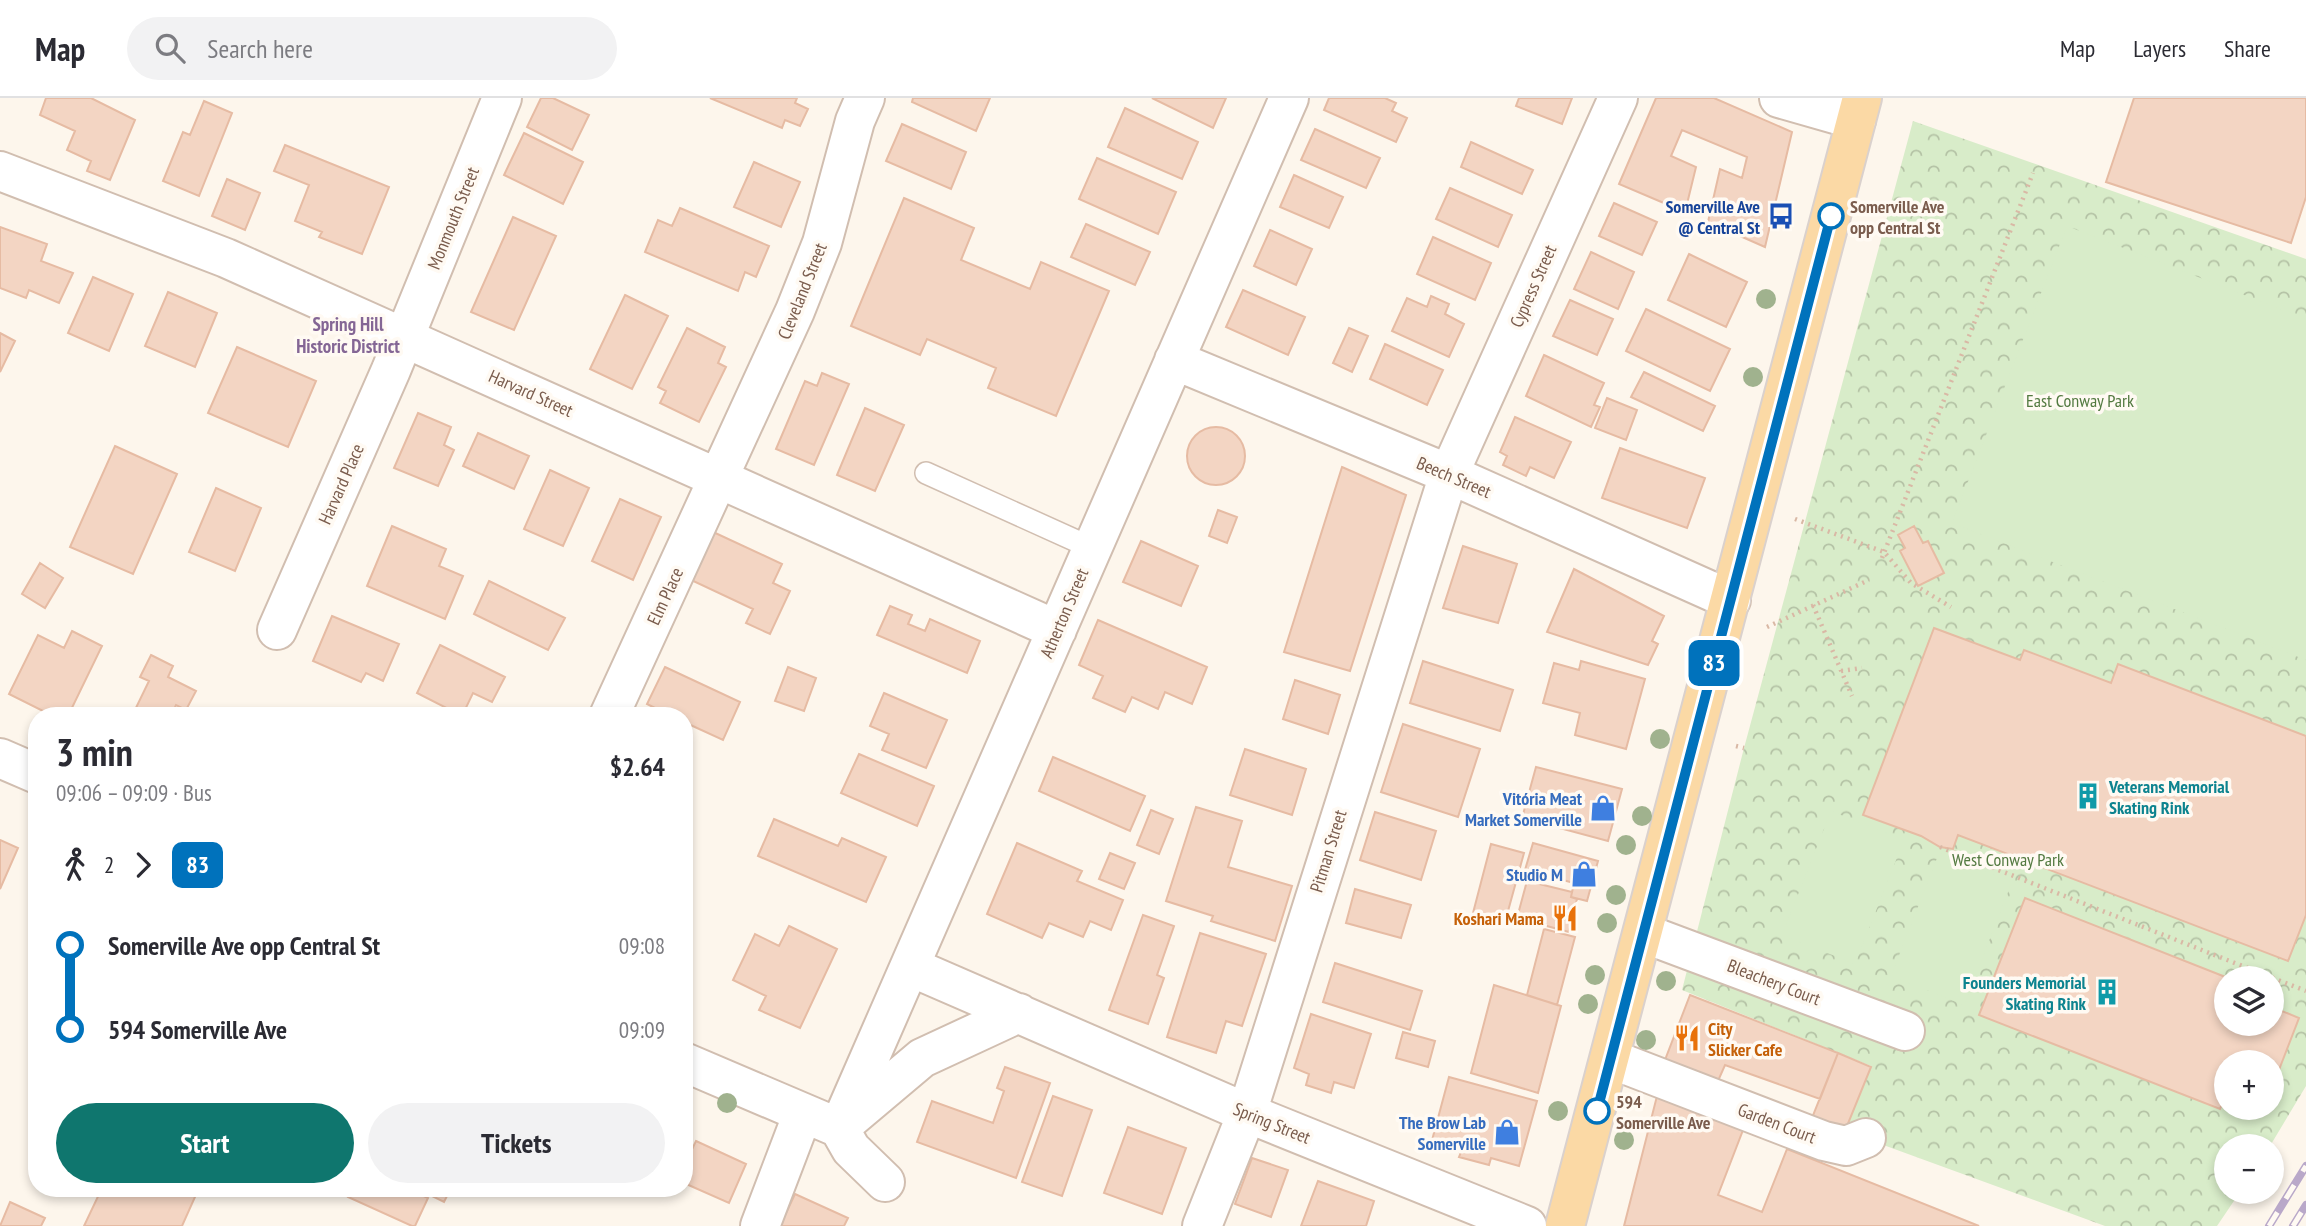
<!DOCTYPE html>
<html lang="en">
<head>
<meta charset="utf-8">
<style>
	body { margin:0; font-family:"PT Sans Narrow",sans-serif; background:#f2f2f3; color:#2b2b33; height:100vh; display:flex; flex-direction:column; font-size:26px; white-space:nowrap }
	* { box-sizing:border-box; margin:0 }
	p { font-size:23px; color:#7c7c81 }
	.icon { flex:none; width:38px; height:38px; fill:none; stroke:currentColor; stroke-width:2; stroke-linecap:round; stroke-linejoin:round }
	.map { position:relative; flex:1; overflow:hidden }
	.details { position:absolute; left:28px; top:609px; width:665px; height:490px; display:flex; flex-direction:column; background:#fff; border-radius:28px; box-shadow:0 4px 10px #0003 }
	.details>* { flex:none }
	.badge { padding:0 14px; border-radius:10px; font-size:24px; line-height:46px }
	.buttons { position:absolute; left:2214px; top:868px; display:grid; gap:14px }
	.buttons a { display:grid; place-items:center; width:70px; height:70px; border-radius:50%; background:#fff; box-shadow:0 4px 10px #0003; font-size:35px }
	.map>.badge { position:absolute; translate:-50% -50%; box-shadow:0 0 0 4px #fff }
	.legs { display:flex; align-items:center; gap:10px; height:77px; padding:0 28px; font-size:23px }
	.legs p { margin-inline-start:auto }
	.overview { display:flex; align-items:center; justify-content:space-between; height:119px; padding:0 28px }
	h1 { font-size:38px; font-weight:800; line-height:52px }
	.button { display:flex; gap:14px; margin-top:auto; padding:14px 28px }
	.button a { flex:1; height:80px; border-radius:42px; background:#0f766e; color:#fff; font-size:28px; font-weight:800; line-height:80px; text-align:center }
	.button a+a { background:#f2f2f3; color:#2b2b33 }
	ul { padding:0 28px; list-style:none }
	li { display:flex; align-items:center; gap:24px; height:84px; font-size:26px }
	li i { display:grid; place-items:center; width:10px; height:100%; margin:0 9px; background:currentColor }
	li i::after { content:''; width:18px; height:18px; margin:-9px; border:5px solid; border-radius:50%; background:#fff }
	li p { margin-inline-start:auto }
	li:first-child i { background:linear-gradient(#0000 50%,currentColor 0) }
	li:last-child i { background:linear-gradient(currentColor 50%,#0000 0) }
	header { display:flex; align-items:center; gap:42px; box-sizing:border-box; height:98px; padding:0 35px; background:#fff; border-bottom:2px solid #e1e1e2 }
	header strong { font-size:33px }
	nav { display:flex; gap:38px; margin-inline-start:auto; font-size:24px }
	.search { width:490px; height:63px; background:#f2f2f3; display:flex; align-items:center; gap:18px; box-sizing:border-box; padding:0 24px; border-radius:38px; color:#7c7c81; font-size:26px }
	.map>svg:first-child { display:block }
	.park { fill:url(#park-crowns); fill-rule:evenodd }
	.garden { fill:#d8ecc9 }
	.building { fill:#f3d5c3; stroke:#e6bba3; stroke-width:2 }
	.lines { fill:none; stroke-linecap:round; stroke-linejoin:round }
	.service-casing { stroke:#d1beb0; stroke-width:24 }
	.minor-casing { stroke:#d1beb0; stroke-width:42 }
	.tertiary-casing { stroke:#d1beb0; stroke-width:42 }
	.primary-casing { stroke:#dad1cd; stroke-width:42 }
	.path { stroke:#d9b8a5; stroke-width:4.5; stroke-dasharray:2 5; stroke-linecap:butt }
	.service { stroke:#fff; stroke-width:21 }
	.minor { stroke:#fff; stroke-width:38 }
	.tertiary { stroke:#fff; stroke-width:38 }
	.primary { stroke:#fbd9a5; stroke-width:38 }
	.rail-casing { stroke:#b9a8c9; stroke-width:8 }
	.rail { stroke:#fffaf3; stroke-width:5; stroke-dasharray:16; stroke-linecap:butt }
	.tree { fill:#a0b28e }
	.line-1-casing { stroke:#fff; stroke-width:16 }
	.line-1 { stroke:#0072bc; stroke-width:10 }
	.stop-1-dot { fill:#fff; stroke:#0072bc; stroke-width:3.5 }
	.labels { text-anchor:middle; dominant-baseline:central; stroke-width:7; stroke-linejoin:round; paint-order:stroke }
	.transit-label { font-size:18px; font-weight:bold; fill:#164399; stroke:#fffaf3; text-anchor:end }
	.stop-label { font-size:18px; font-weight:bold; fill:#7a5c4d; stroke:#fffaf3; text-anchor:start }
	.street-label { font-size:18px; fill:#7a5c4d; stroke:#fffaf3 }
	.park-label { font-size:18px; fill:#537a41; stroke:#fffaf3 }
	.culture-label { font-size:18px; font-weight:bold; fill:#0d838f; stroke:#fffaf3; text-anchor:start }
	.shop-label { font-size:18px; font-weight:bold; fill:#366cbe; stroke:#fffaf3; text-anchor:end }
	.food-label { font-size:18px; font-weight:bold; fill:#c56008; stroke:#fffaf3; text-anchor:end }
	.neighbourhood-label { font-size:19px; font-weight:bold; fill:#846695; stroke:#fffaf3 }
</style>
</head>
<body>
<header>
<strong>Map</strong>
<div class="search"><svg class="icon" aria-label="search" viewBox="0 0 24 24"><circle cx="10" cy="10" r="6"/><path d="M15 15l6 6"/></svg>Search here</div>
<nav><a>Map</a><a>Layers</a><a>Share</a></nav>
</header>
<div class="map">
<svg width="2306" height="1128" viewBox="0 0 2306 1128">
	<defs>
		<pattern id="park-crowns" width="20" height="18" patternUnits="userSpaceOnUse" patternTransform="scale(1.75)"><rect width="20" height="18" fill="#d8ecc9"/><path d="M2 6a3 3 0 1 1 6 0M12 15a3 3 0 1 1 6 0" fill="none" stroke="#b4c2a5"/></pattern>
	</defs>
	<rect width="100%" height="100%" fill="#fdf6ec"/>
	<path class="park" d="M1913,23L2306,161V988L2270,1048H2226V1094H2240L2217,1128H2105L1845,1033L1871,968L1682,892L1744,650ZM2226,880H2272V926H2226ZM2226,964H2272V1010H2226Z"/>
	<path class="garden" d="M2067,128L2306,221V562L1952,425Z
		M1831,713L1904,742L1855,866L1782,837Z
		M1939,755L2012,784L1964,907L1891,878Z"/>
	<path class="building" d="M46,0H91L135,22L110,82L87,73L91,63L67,52L75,33L40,17Z
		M541,0H553L589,17L572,52L527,29Z
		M710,0H797L795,5L808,11L800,28L785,22L782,30Z
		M913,0H990L976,33L912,4Z
		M1152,0H1226L1213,30Z
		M1329,0H1385L1396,5L1392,13L1407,20L1396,44L1324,12Z
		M1519,0H1572L1562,26L1516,8Z
		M1656,0H1714L1792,34L1765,149L1708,124L1720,71L1742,80L1747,59L1682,32L1671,58L1696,69L1685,114L1619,86Z
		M2134,0H2306V99L2291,145L2106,84Z
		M204,3L232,15L199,98L163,83L183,34L190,37Z
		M1125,10L1198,44L1182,81L1108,49Z
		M902,26L966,54L951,91L886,63Z
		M1315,31L1380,60L1366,90L1301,62Z
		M524,35L583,64L563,106L504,77Z
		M1471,44L1533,72L1522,96L1461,69Z
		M285,47L389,89L362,156L319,139L322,134L295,123L309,87L274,73Z
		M1097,60L1176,94L1158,136L1079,101Z
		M754,64L800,84L781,129L734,109Z
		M1294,77L1343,99L1329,130L1280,109Z
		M227,81L260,95L245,132L212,118Z
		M1450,90L1512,117L1498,149L1436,121Z
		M904,100L974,130L961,162L1030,191L1041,164L1109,193L1056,318L988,290L996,270L927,241L920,257L851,228Z
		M1614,105L1657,124L1642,157L1599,138Z
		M680,110L769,148L756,179L745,174L738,193L645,154L658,122L672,128Z
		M513,119L556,138L514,232L471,214Z
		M1086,126L1150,154L1135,187L1071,159Z
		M0,129L47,146L41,163L73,175L59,205L29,192L26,200L0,190Z
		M1270,132L1312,151L1296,187L1254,168Z
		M1433,139L1491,165L1475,202L1417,176Z
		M1591,154L1634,174L1618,211L1574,191Z
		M1689,156L1747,184L1726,229L1668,202Z
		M93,179L133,196L109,253L68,235Z
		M1243,192L1305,219L1288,257L1226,229Z
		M168,194L217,215L195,269L145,248Z
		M625,197L668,218L632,291L590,271Z
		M1431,198L1449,206L1445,216L1464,226L1449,259L1392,233L1407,200L1427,209Z
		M1570,202L1613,221L1597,257L1553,238Z
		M1646,211L1730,251L1710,293L1626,253Z
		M687,230L725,249L718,265L726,269L699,324L660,305L666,293L658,289Z
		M1349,230L1368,238L1352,274L1333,265Z
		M0,235L15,243L0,274Z
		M1385,246L1443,272L1427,307L1370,281Z
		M237,249L316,283L288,349L208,315Z
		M1544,257L1604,285L1594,307L1600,309L1591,329L1526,298Z
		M1644,274L1715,308L1703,333L1631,299Z
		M822,275L849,286L814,367L776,351L805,283L817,288Z
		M1607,300L1637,312L1626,342L1595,330Z
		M865,310L904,327L875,393L837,377Z
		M418,315L451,329L444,347L454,352L438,388L394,370Z
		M1515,319L1571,344L1554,380L1530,369L1526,378L1503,367L1507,358L1500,354Z
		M1187 358a29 29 0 1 1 58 0a29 29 0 1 1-58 0Z
		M478,335L529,358L514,391L463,368Z
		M115,348L177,376L133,476L70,449Z
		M1620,350L1705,380L1687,430L1602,400Z
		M1342,369L1406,397L1350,573L1284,554Z
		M550,372L589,390L563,448L524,431Z
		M216,390L261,410L235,473L189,454Z
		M620,401L661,419L633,482L592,463Z
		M1218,412L1237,419L1227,445L1209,438Z
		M392,428L446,451L439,468L463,478L445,521L367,488Z
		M1914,428L1923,445L1928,443L1944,475L1918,488L1900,453L1905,450L1898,437Z
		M711,433L782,466L773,485L790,493L770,536L746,525L753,511L689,481Z
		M1141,443L1198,468L1181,508L1123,484Z
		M1463,448L1517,466L1498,525L1443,510Z
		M40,465L63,480L45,510L22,496Z
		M1574,471L1664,518L1652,543L1658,546L1648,567L1547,534Z
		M489,483L565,520L548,552L474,516Z
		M890,508L912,517L908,526L925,533L930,521L980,543L967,575L877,537Z
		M332,518L399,546L383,583L366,575L361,584L313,563Z
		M1098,522L1207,569L1192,606L1165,594L1158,611L1132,599L1125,614L1093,600L1103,578L1079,567Z
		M1934,530L2020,562L2024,552L2111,585L2118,566L2306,638V817L2288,863L1958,737L1953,751L1940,749L1921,738L1863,717Z
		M72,533L102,548L68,618H53L9,596L38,537L64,550Z
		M440,547L505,579L492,604L473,595L462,618L417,595Z
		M151,557L173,568L168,579L196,593L186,612L176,607L171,618H132L149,583L140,579Z
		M1423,563L1513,592L1500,633L1410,605Z
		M1581,563L1645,581L1626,651L1575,637L1580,615L1543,605L1554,565L1579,572Z
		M665,569L740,604L723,642L684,624V618H671L647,606Z
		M788,569L816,580L804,613L775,603Z
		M1295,582L1340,597L1328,636L1283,621Z
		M884,595L947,622L926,670L882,652L889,636L870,628Z
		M1403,626L1480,651L1458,719L1381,694Z
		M1245,651L1306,671L1292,717L1230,697Z
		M859,656L934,688L917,728L841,695Z
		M1053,659L1145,698L1130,733L1039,693Z
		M1536,669L1622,691L1608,743L1522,720Z
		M1196,709L1242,723L1228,769L1292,788L1275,843L1211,823L1213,818L1166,803Z
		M1151,712L1173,721L1159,756L1137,747Z
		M1375,714L1436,733L1421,782L1360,762Z
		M774,721L838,748L842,740L886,759L866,804L758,758Z
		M0,742L18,750L0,791Z
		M1017,745L1082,773L1077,783L1123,802L1111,832L1090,823L1083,839L1049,825L1042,840L987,816Z
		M1533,745L1598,763L1587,803L1571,799L1574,785L1525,772Z
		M1491,746L1524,755L1505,824L1473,815Z
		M1110,755L1135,765L1124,791L1099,781Z
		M1527,783L1572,794L1571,799L1577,801L1569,834L1517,820Z
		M1355,791L1411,807L1401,840L1346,825Z
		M2025,800L2228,880H2226V926H2272V909L2299,920L2272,990V964H2226V995L2220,1011L1979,917Z
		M1143,817L1174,828L1157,877L1164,880L1148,926L1109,912Z
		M789,828L837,851L800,930L759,912L766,898L733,882L755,836L779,848Z
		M1544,831L1575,839L1557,907L1527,897Z
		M1200,835L1266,856L1242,928L1226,923L1216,955L1167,939Z
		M1335,865L1422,893L1410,932L1323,904Z
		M1494,887L1561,908L1538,995L1471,975Z
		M1690,897L1838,955L1820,1001L1725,967L1718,983L1665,962Z
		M1311,916L1371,936L1354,990L1334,984L1331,995L1306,987L1309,976L1294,970Z
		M1403,934L1435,943L1428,969L1396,960Z
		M1838,955L1871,969L1845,1033L1812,1020Z
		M1005,969L1050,985L1016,1080L917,1044L932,1003L993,1025L1004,993L997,990Z
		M1449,979L1537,1003L1519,1068L1491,1060L1489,1067L1459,1059L1461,1054L1431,1046Z
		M1053,998L1092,1012L1062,1098L1022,1084Z
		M1657,998L1743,1032L1718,1097L1762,1114L1787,1051L1979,1128H1624Z
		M1128,1029L1186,1050L1162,1116L1104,1095Z
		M696,1043L746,1066L729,1105L684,1085V1068Z
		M1252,1060L1288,1072L1271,1119L1235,1106Z
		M1318,1083L1374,1103L1366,1128H1301Z
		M102,1090H199L182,1128H84Z
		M352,1090H406L428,1100L415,1128H412L348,1099Z
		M416,1090H451L444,1104Z
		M795,1096L848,1120L844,1128H780Z
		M10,1104L45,1120L41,1128H0Z"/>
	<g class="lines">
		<g class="service-casing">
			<path id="service" d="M926,375L1092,450"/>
		</g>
		<g class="minor-casing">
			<path id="minor" d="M0,73L226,160L1057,532
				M1174,262L1449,376L1731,502
				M277,532L391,272L502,0
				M609,618L795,213L822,145L855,23L865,0
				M0,660L37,676
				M1643,835L1905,933
				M911,869L1247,1015L1527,1128
				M1611,961L1824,1043L1846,1048L1866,1040
				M684,964L839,1030
				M846,1024L922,960L1019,915
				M839,1030L1289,0
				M839,1030L851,1051L885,1084
				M760,1128L803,1015
				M1202,1128L1247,1015L1449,376L1618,0"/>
		</g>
		<g class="tertiary-casing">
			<path id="tertiary" d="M1779,0L1856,22"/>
		</g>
		<g class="primary-casing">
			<path id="primary" d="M1565,1128L1862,0"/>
		</g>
		<path class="path" d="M1795,421L1884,454L1911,485L1951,509
			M1882,460L2033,75
			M1813,507L1852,598
			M1767,529L1869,482
			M1841,573L1862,570
			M1736,648L1744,650
			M1940,749L2306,893"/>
		<use href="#service" class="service"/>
		<use href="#minor" class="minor"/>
		<use href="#tertiary" class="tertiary"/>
		<use href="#primary" class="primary"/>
		<g class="rail-casing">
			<path id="rail" d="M2269,1128L2306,1068
				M2293,1128L2306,1107"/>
		</g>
		<use href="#rail" class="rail"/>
	</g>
	<g class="tree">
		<circle cx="1766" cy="201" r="10"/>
		<circle cx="1753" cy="279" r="10"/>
		<circle cx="1660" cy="641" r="10"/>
		<circle cx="1642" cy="718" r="10"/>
		<circle cx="1626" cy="747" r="10"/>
		<circle cx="1616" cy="797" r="10"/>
		<circle cx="1607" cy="825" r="10"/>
		<circle cx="1595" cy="877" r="10"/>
		<circle cx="1666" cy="883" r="10"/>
		<circle cx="1588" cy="906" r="10"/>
		<circle cx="1646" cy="942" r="10"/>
		<circle cx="727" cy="1005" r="10"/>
		<circle cx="1558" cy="1013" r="10"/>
		<circle cx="1624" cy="1042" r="10"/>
	</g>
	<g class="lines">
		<g class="line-1-casing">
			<path id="line-1" d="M1597,1013L1831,118"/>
		</g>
		<use href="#line-1" class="line-1"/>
	</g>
	<defs>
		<g id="bus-bare" transform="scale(2.1)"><path d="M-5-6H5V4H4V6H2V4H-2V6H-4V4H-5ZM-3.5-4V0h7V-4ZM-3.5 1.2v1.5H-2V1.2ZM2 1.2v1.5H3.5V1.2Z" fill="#1a4fb4" stroke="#fffaf3" stroke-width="2.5" paint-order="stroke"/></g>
		<g id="building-bare" transform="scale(2.1)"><path d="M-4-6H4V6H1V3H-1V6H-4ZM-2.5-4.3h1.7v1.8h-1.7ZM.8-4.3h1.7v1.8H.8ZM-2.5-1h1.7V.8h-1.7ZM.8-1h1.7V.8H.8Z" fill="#0f9aa8" stroke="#fffaf3" stroke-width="2.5" paint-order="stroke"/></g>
		<g id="shop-bare" transform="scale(2.1)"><path d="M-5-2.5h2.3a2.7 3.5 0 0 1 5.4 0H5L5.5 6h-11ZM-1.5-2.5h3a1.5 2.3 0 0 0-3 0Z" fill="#3f7fe0" stroke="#fffaf3" stroke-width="2.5" paint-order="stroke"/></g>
		<g id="restaurant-bare" transform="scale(2.1)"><path d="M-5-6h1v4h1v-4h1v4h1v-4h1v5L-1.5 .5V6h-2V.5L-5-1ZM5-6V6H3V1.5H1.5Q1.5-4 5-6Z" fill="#e8710a" stroke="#fffaf3" stroke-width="2.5" paint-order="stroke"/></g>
	</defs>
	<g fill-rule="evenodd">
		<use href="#bus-bare" x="1781" y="118"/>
		<use href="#building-bare" x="2088" y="698"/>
		<use href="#shop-bare" x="1603" y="710"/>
		<use href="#shop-bare" x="1584" y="776"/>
		<use href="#restaurant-bare" x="1565" y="820"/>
		<use href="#building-bare" x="2107" y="894"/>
		<use href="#restaurant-bare" x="1687" y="940"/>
		<use href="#shop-bare" x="1507" y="1034"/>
	</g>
	<g class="stop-1-dot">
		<circle cx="1831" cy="118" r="12"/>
		<circle cx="1597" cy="1013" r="12"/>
	</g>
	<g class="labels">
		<g class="transit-label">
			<text x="1760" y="108">Somerville Ave<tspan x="1760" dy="21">@ Central St</tspan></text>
		</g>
		<g class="stop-label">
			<text x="1850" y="108">Somerville Ave<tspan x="1850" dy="21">opp Central St</tspan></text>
			<text x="1616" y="1003">594<tspan x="1616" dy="21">Somerville Ave</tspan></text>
		</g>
		<g class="street-label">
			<text transform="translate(453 120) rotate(-68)">Monmouth Street</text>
			<text transform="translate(1533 188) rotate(-66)">Cypress Street</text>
			<text transform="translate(802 193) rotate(-68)">Cleveland Street</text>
			<text transform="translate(531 295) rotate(24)">Harvard Street</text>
			<text transform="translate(1454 379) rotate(23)">Beech Street</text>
			<text transform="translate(341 386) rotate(-66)">Harvard Place</text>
			<text transform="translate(665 498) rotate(-65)">Elm Place</text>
			<text transform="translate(1064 515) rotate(-67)">Atherton Street</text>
			<text transform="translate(1328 753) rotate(-73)">Pitman Street</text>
			<text transform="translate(1774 884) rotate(21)">Bleachery Court</text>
			<text transform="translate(1272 1025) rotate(22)">Spring Street</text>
			<text transform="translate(1777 1025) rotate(21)">Garden Court</text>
		</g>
		<g class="park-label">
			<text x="2080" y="302">East Conway Park</text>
			<text x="2008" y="761">West Conway Park</text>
		</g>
		<g class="culture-label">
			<text x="2109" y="688">Veterans Memorial<tspan x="2109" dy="21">Skating Rink</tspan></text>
			<text x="2086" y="884" text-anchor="end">Founders Memorial<tspan x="2086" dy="21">Skating Rink</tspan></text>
		</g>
		<g class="shop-label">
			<text x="1582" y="700">Vitória Meat<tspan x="1582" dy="21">Market Somerville</tspan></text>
			<text x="1563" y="776">Studio M</text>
			<text x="1486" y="1024">The Brow Lab<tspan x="1486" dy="21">Somerville</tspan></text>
		</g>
		<g class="food-label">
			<text x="1544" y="820">Koshari Mama</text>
			<text x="1708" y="930" text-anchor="start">City<tspan x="1708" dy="21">Slicker Cafe</tspan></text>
		</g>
		<g class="neighbourhood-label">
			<text x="348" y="226">Spring Hill<tspan x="348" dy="22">Historic District</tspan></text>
		</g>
	</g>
</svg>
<div class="buttons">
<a><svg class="icon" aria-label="layers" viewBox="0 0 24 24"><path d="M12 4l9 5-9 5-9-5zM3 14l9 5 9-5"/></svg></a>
<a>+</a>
<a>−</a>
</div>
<b class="badge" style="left:1714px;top:565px;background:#0072bc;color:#fff">83</b>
<section class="details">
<div class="overview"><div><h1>3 min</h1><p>09:06 – 09:09 · Bus</p></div><b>$2.64</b></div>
<div class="legs"><svg class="icon" aria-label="walk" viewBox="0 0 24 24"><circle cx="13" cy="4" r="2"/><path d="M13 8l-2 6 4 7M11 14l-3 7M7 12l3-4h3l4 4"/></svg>2<svg class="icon" aria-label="forward" viewBox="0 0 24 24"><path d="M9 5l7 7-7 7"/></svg><b class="badge" style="background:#0072bc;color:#fff">83</b></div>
<ul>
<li><i style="color:#0072bc"></i><b>Somerville Ave opp Central St</b><p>09:08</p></li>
<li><i style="color:#0072bc"></i><b>594 Somerville Ave</b><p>09:09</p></li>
</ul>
<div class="button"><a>Start</a><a>Tickets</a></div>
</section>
</div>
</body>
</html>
